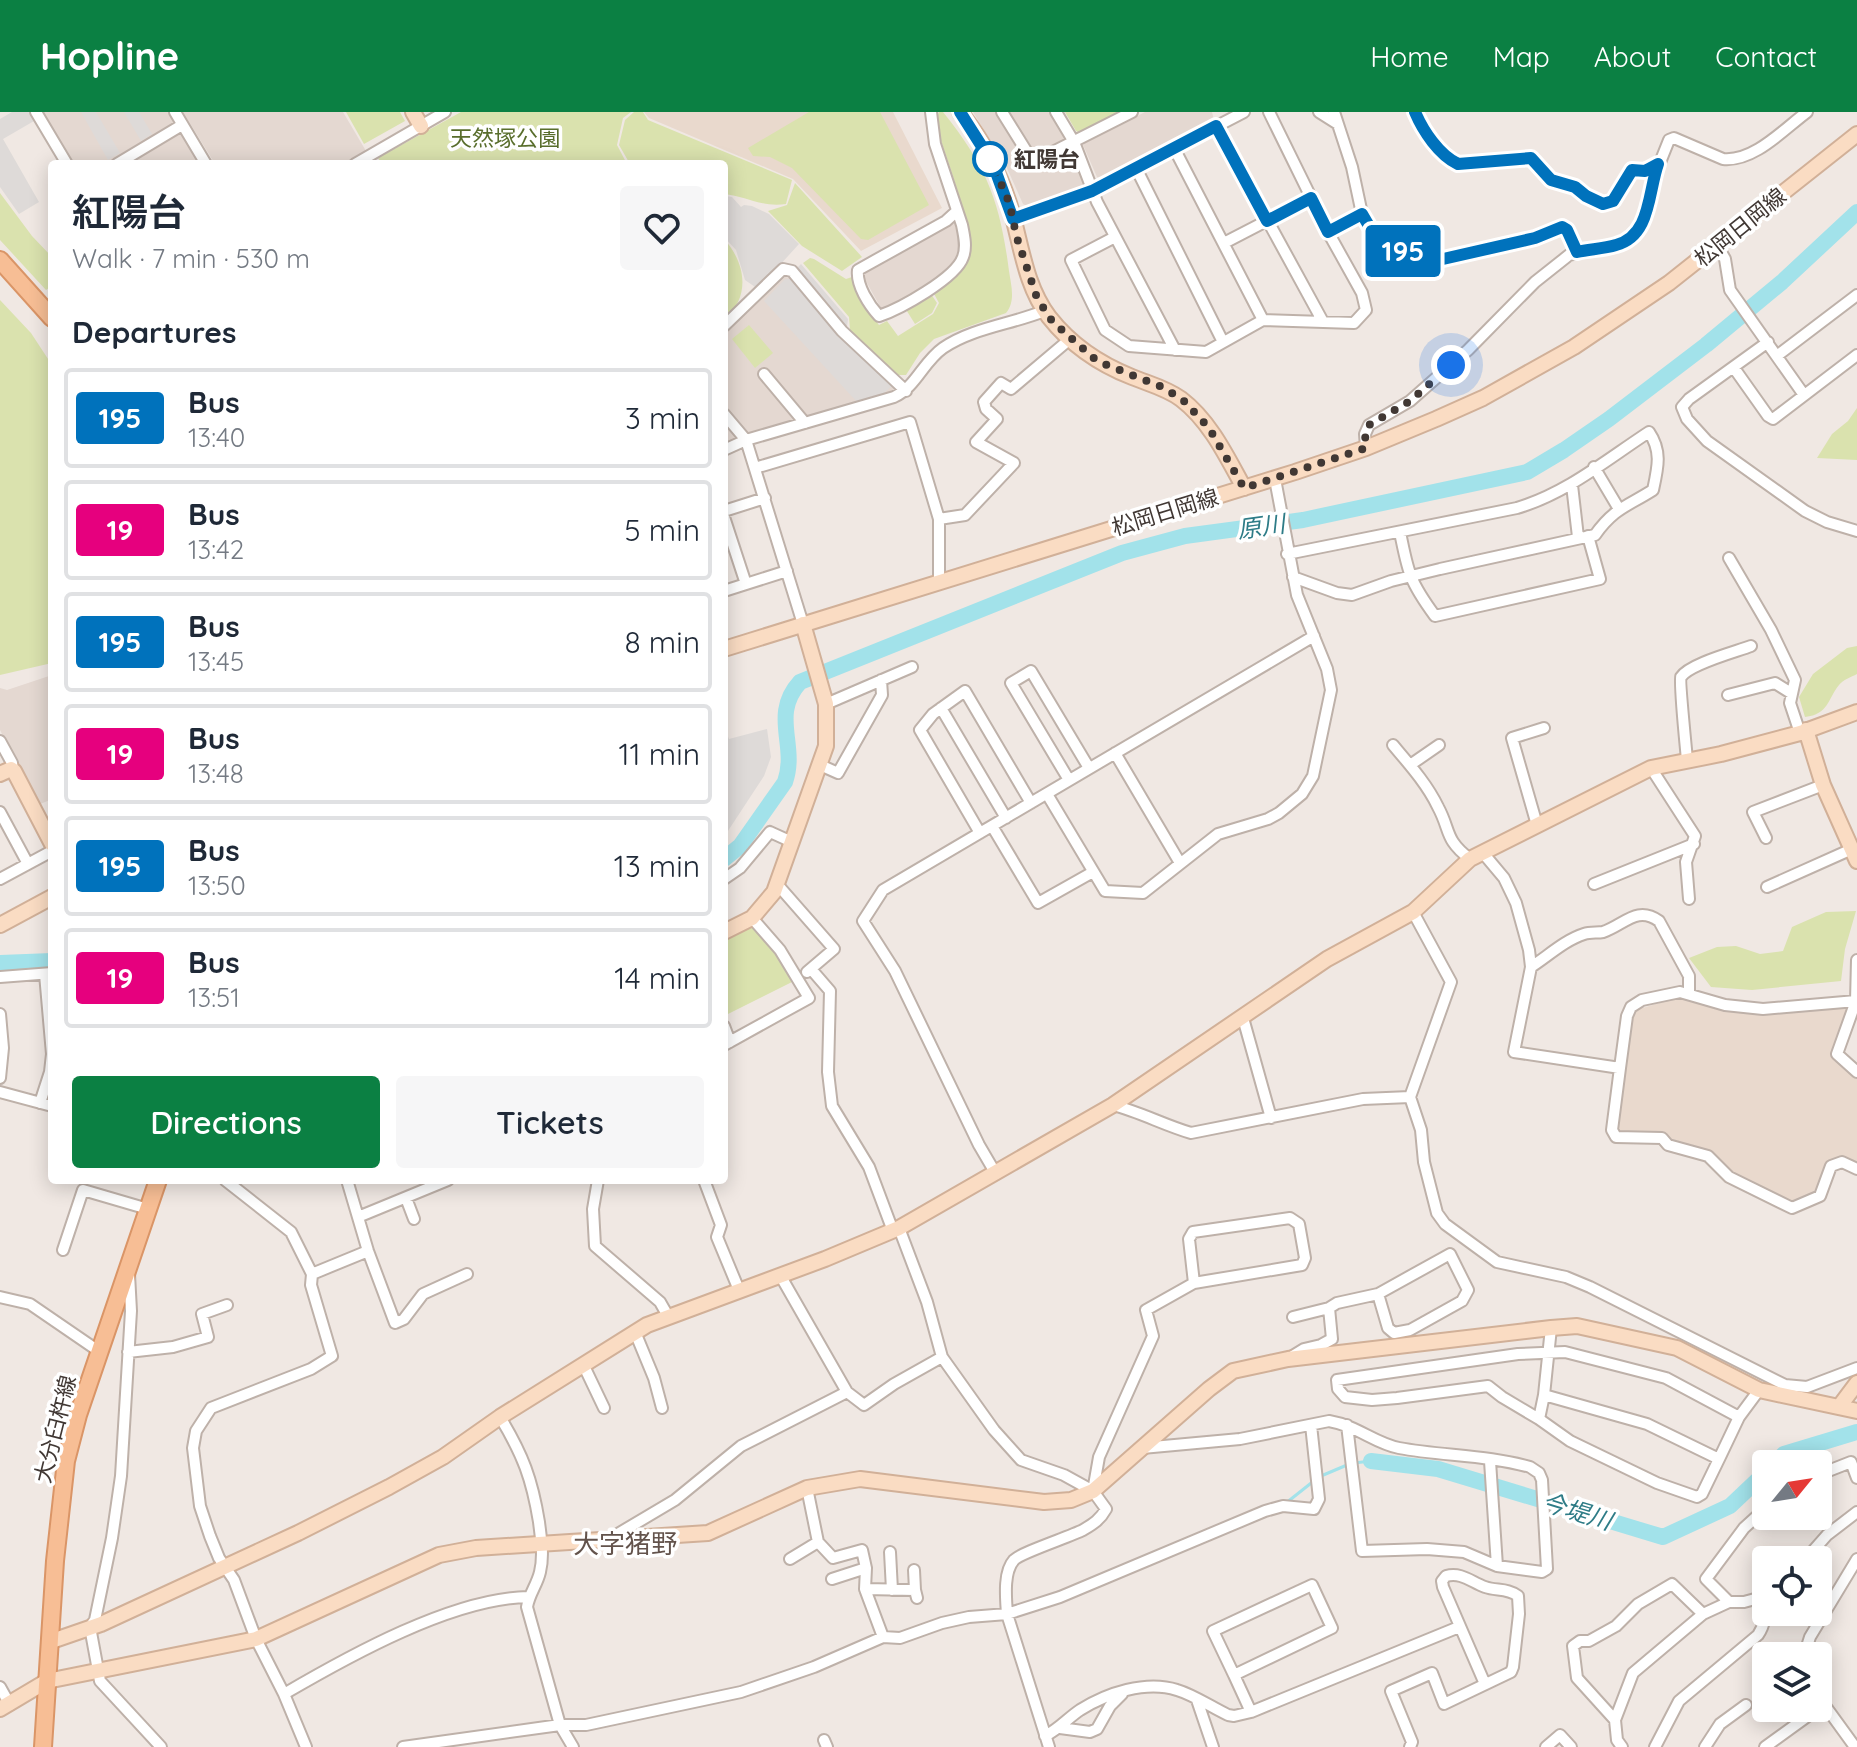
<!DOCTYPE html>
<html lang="en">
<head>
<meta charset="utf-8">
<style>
	body { margin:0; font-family:Quicksand,"Noto Sans JP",sans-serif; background:#f6f6f7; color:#1f2937; height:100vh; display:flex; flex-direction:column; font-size:30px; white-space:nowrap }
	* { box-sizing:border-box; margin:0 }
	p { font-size:26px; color:#747a83 }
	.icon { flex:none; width:44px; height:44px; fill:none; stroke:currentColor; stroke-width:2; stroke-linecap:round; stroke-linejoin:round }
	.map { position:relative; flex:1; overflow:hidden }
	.details { position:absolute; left:48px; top:48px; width:680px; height:1024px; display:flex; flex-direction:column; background:#fff; border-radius:8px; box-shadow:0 4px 20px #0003 }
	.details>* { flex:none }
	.badge { padding:0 16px; border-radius:6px; font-size:28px; line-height:52px }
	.needle { width:52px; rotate:60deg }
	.controls { position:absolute; left:1752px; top:1338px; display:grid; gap:16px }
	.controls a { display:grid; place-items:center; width:80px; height:80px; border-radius:8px; background:#fff; box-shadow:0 4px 20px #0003; font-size:40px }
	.you { position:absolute; width:40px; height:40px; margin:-20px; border:6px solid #fff; border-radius:50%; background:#1a73e8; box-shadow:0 0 0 12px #1a73e833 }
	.map>.badge { position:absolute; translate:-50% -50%; box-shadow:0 0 0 4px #fff }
	h2 { padding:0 24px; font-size:30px; line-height:72px }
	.round { display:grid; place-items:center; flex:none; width:84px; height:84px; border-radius:8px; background:#f6f6f7 }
	.head { display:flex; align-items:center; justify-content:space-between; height:136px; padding:0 24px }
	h1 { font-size:38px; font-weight:600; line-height:60px }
	.button { display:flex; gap:16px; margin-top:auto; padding:16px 24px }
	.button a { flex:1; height:92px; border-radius:8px; background:#0b8043; color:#fff; font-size:32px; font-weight:600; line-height:92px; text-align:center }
	.button a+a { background:#f6f6f7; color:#1f2937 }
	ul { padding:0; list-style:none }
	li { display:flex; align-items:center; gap:24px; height:100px; margin:0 16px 12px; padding:0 8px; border:4px solid #e0e1e3; border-radius:8px }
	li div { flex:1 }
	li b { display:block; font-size:30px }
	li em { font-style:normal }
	li .badge { min-width:88px; font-weight:700; text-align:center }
	header { display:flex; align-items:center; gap:48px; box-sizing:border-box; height:112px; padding:0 40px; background:#0b8043; color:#fff }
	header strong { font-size:38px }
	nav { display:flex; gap:44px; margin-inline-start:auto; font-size:28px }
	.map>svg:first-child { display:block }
	.residential { fill:#e4d8d1 }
	.education { fill:#e9d9cd }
	.green { fill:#dae2ae }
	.parking { fill:#dedad8 }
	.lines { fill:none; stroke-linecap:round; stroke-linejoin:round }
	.stream { stroke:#a2e2ea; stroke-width:3 }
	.river { stroke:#a2e2ea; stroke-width:16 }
	.street-casing { stroke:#beb1a9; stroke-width:14 }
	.secondary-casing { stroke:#d1b098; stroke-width:18 }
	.primary-casing { stroke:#da9567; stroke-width:20 }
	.street { stroke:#fff; stroke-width:10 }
	.secondary { stroke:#fadcc3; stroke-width:14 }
	.primary { stroke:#f7be95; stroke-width:16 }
	.line-casing { stroke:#fff; stroke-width:18 }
	.line { stroke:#0072bc; stroke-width:12 }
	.walk { stroke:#413834; stroke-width:8; stroke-dasharray:0 14.4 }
	.stop-dot { fill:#fff; stroke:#0072bc; stroke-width:4 }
	.labels { text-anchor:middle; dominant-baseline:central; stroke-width:7; stroke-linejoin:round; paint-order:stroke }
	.park-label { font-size:22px; fill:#596e2c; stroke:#fff }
	.stop-label { font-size:22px; font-weight:bold; fill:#413834; stroke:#fff; text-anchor:start }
	.street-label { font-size:22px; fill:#413834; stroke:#fff }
	.water-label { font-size:24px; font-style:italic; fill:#2e7c87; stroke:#fff }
	.quarter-label { font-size:26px; fill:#63534c; stroke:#fff }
</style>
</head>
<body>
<header>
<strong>Hopline</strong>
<nav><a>Home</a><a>Map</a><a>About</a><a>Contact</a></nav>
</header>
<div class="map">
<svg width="1857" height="1635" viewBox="0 0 1857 1635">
	<rect width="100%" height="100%" fill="#f0e8e3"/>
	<path class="residential" d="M42,0H168L199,52H73Z
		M183,0H343L366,39L344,52H215Z
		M973,0H997L1031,56L1067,39L1073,40L1085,75L1031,96L1023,92L1006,54Z
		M1008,0H1050L1067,28L1041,44L1032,41Z
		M1145,0H1212L1214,8L1103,67L1097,65L1083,33L1085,31Z
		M957,111L961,144L942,165L882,198L863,164L864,161L950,112Z
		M785,165L791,166L897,276L893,279L849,293L738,325L724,332V222Z
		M52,563V687L38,693L0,618V576L7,578Z"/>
	<path class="education" d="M644,0H893L942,96L861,139L793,67L649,6Z
		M1683,884L1723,898L1759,902L1846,896L1849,898L1831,945L1857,965V1054L1829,1052L1819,1081L1792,1093L1730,1063L1726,1056L1669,1030L1616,1022L1631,903L1636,898Z"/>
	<path class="green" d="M346,0H400L405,9L364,32Z
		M461,0H631L623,6L617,33L627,52H382L378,46Z
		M634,0H643L648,8L792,68L786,92C763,96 746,84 724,82V52H630L619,33L625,8Z
		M809,0H880L929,93L868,128L861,127L792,56L770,45L753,44L748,36Z
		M939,0H943C987,55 1000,89 1009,159C1011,173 1016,189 1006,201L934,227L920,241L906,263H897L850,218L849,205L803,151L810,146L814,147L846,167L852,165L868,198L879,213L887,209L898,224L933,202L939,191L933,180C946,172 964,162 969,147C976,120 943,39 935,9Z
		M1065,0H1118L1116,5L1082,22L1076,19Z
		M795,71L862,145L842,159L802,134L768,99L787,93Z
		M0,81L32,124L52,145V174L46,178L0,128Z
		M724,127C746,151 751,186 724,207Z
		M931,182L937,191L932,201L915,212L905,196Z
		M0,188L31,221L52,253V551L0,563Z
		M749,213L773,241L755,256L732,227Z
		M1857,296V348L1817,346L1832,322L1848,309Z
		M1857,534V562C1851,565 1843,568 1839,573C1827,588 1829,602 1805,605L1799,585L1813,562L1847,536Z
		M1856,799L1845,837L1841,869L1752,878L1711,875L1689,846L1717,835L1736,834L1760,842L1783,839L1792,815L1826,800Z
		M749,815C770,821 783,851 794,869L724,904V826Z"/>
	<path class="parking" d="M12,0H29L34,9L3,27L39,90L19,102L0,75V7Z
		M81,0H96L120,41L108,48Z
		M124,0H139L152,22L141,29Z
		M725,84L732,85L741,95L744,93L752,94L769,102L799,132L758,177L745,168L736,138L724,125Z
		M801,152L848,207L847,215L796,157Z
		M785,167H790L840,224L893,273L883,282L857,290L764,189Z
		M724,615L729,627L767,617L771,645L764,664L724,725Z"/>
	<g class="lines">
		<path class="stream" d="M1354,1351L1371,1349
			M1321,1364L1347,1353
			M1286,1391L1315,1368"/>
		<path class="river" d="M724,747L740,734L785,670C798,633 770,603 800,570L1122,441L1185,424L1303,408L1527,360L1564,338L1609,307L1706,233L1782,170L1857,100
			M0,851L52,849
			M1371,1349L1438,1357L1663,1425L1730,1394L1766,1360
			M1774,1352L1784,1342L1857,1320"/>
		<g class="street-casing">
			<path id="street" d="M36,0L67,52
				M175,0L206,52
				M931,0L935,32L962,113C964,123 967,135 963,145C956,166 900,197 879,204C869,193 856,173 858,158L946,109L957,99
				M1002,0L1033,50L1132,0
				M1056,0L1074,30L1097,90L1175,238
				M1319,0L1338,12
				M1334,0L1352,55L1362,102L1376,126L1393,135L1422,146L1443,147L1535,126L1562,115L1573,128L1577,140
				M1415,0C1423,19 1439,43 1458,52L1531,46L1551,68L1575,75L1586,84L1603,92L1613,89L1632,58L1645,59L1658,52
				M1216,14L1322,208
				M1174,36L1263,208
				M117,52L182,13
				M355,52L445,0
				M1136,56L1223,230
				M1013,107L1092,79L1244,0
				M1328,120L1362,102
				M1115,125L1071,148L1105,218L1129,234L1206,240L1263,208L1354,211L1366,198L1362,181L1328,120L1269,0
				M1224,131L1311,86
				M1717,133L1725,147L1730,178L1804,283
				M724,214L783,157L792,159L842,219L906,279
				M1768,230L1689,287L1682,295L1687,307L1707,329L1805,399L1827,410L1857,419
				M1778,243L1857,183
				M1734,256L1768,304L1773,307L1857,243
				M764,262L805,311
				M724,302L746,328L803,512
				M1366,336L1365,322L1369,313L1410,289L1427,274L1468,238L1535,170L1569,143L1616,133L1631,127L1645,105L1653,68L1669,28L1674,26L1723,47C1754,50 1784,17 1807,0
				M724,338L746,328L894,285C916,275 923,250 943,236C972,216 1012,212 1044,199
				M1594,355L1619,397
				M755,356L910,310L939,407
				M1572,373L1578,425
				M724,399L765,386
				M724,405L746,472L787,459
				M1400,420C1408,461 1410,470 1435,504L1600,467L1588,424
				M1287,442L1517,396C1567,381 1606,348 1649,320C1662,339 1658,355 1653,378C1628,394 1614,396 1595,423L1440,457L1391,469L1352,483L1337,481L1293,465
				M1729,446L1771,518L1795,568L1790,591L1800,621
				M939,470V407L965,403L1014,351L976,330L997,307L986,297L984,290L1001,271L1011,277L1070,227
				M724,479L746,472
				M1728,583L1775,571L1791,581
				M826,592L912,555
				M941,596L1006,706
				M0,629L12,651L13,658
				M1393,633C1409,652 1427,672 1438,695C1451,719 1444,727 1470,747
				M1115,641L1180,751
				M1687,648C1686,636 1679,569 1681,565C1689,552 1735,540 1751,534
				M820,653L838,661L882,583L881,568
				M1410,653L1439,633
				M1651,656L1695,724L1686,750L1689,787
				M1069,668L1011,571L1031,559L1089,656
				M1047,682L1105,779L1143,781L1218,722L1268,707L1279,701L1302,682L1313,664L1331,578L1327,557L1297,483L1275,367
				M0,700L28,752
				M1537,713L1512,626L1544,616
				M992,714L1038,791L1093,760
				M980,721L920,618L933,602L965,579L1031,691
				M1766,726L1753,700L1823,673
				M1483,741L1504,766L1516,791L1529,838L1531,855L1514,940L1620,956L1627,904L1631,895L1642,888L1680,880L1725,893L1763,897L1856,889
				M0,767L52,739
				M724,767L740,756L770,720L792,730
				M777,772L834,837L807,860
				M1594,772L1694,732
				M1767,775L1852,737
				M1413,800L1451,870L1410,985L1421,1018L1424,1050L1437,1101L1445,1112L1497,1150L1566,1165L1590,1175L1785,1273L1807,1275L1857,1256
				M1857,848L1856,889L1837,942L1857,960
				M1531,855C1548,844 1565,828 1584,822C1590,820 1597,821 1603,820C1624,813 1637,793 1659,809L1689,864V880
				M811,857L830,879L828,960L832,994L869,1055L893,1119
				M0,865L52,861
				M0,902L3,936L0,966
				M1243,906L1271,1006
				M724,914L730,930
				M724,933L809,886L780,838L752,806
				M1620,956L1612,1018L1616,1025L1662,1026L1668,1033L1708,1044L1729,1065L1792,1096L1820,1084L1831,1054L1842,1050L1857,1057
				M0,980L52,994
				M40,991L50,960L52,942L45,862
				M1113,993C1140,1000 1164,1013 1191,1021L1363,987L1410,985
				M996,1062L979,1033L895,859L863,809L883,778L1314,524
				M225,1068L291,1120L312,1162L311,1173L332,1244L311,1257L211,1296L196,1319L193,1336L200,1394L210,1424L219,1446L234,1468L256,1527L284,1582L306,1635
				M347,1068L368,1139L395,1211L404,1207L423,1182L467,1162
				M598,1068L593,1097L595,1134L660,1190L668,1204
				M704,1068L721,1113L717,1125L739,1178
				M406,1086L414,1107
				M358,1105L448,1068
				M1290,1106L1299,1112L1305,1146L1302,1153L1194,1171L1189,1127L1193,1120Z
				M899,1116L927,1190L942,1245L994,1318L1021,1348L1064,1363L1093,1379L1106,1397C1100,1408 1093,1412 1083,1418C1069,1425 1020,1441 1014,1448C1003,1460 1006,1487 1007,1502L1049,1635
				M63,1138L83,1078L148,1097
				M129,1162L131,1199L121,1364L112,1426L95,1508L90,1515L100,1569L161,1635
				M312,1162L368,1139
				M780,1163L847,1280L864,1293L894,1272L942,1245
				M0,1185L30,1192L100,1240
				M1293,1205L1329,1196
				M1551,1216L1544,1283L1647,1312L1719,1347L1739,1305L1759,1278
				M635,1220L654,1266L662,1296
				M128,1240L173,1235L208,1225L202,1202L227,1193
				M1291,1245L1304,1237L1321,1233L1332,1227L1329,1196L1337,1191L1378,1182L1450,1142L1468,1178L1462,1189L1410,1218L1394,1221L1388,1216L1378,1182
				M583,1252L604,1296
				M1544,1283L1539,1307L1570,1329L1657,1371L1697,1385L1702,1382L1719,1347
				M500,1305C523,1343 532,1367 539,1410C541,1427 544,1444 540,1460C537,1473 529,1482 527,1495L560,1613L573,1635
				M1539,1307L1502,1285L1488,1274L1397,1286L1372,1288L1345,1285L1338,1277L1337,1268L1518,1242L1565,1240L1666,1266L1739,1305
				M1142,1336L1240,1327L1329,1309C1358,1314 1374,1331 1399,1336C1442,1344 1488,1343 1530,1355L1539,1361L1542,1368L1547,1457L1542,1460L1497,1454L1464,1440L1427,1437L1362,1439L1347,1313
				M1490,1349L1497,1454
				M1818,1363L1851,1350L1857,1366
				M807,1376L818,1430L833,1446L862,1438L866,1456L865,1477L883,1525
				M1093,1379L1099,1345L1153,1224L1146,1198L1194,1171
				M611,1426L675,1388L741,1334L847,1280
				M890,1440L892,1478
				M790,1447L818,1430
				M1805,1448L1827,1423L1857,1400
				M914,1458L915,1478
				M832,1467L866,1456
				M1312,1473L1332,1516L1234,1563L1213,1519Z
				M865,1477L915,1478L917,1486
				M1729,1490L1706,1467L1744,1416L1766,1396
				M1804,1544L1810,1525L1857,1447
				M1234,1563L1251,1600
				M0,1575L10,1593
				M284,1582C349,1544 453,1486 528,1485
				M1818,1584L1855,1635
				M1197,1588L1213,1635
				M1615,1608L1577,1566L1573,1534L1580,1529H1589L1616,1514L1638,1492L1672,1472L1703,1502
				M1060,1616L1090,1620L1097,1617L1110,1594L1122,1582
				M1045,1624C1059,1617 1068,1606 1080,1598C1107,1581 1146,1568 1177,1578C1194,1583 1211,1595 1228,1603L1234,1604L1251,1600L1459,1515
				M824,1628L827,1635
				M403,1635L560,1613H586L741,1580L814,1555L883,1525L900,1526L942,1511L969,1505L1007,1502L1060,1485L1265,1399L1283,1394L1314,1397L1319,1387L1311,1313
				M1410,1635L1412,1630L1391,1579L1432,1561L1444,1592L1511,1560L1513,1555L1519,1502L1518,1484C1508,1476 1496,1479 1485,1475C1471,1470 1462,1460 1446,1464L1442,1469L1443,1475L1485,1572
				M1546,1635L1560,1623L1571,1635
				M1622,1635L1617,1628L1615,1608L1633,1561L1703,1502L1729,1490H1744L1766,1484
				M1655,1635L1679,1589L1758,1523C1767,1510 1764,1500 1764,1485
				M1705,1635L1720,1612L1746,1593
				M1765,1635L1823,1593"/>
		</g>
		<g class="secondary-casing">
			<path id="secondary" d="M413,0L421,14
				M960,0C982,27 998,58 1009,91C1021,129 1024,172 1049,205C1071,233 1099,252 1132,265C1149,272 1166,276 1181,287C1210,309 1227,345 1244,376
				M724,537L1295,360L1366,336L1436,307L1483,286L1574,235L1669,171L1857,22
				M1806,618L1823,673L1857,749
				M0,662L11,657L14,659L52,732
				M0,813L52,785
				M724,820L752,806L774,780L826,634V592L803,512
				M1839,1295L1857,1271
				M49,1530L101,1512L298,1421L389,1375L443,1345L500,1305L647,1213L825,1147L899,1116L1113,993L1327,847L1413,800L1470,747L1651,656L1721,642L1800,621L1857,600
				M0,1597L47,1569L256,1527L439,1443L476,1436L708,1421L807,1376L860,1367L1044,1390L1071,1388L1093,1379L1209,1277L1233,1259L1288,1247L1551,1216L1577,1214L1677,1236L1759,1278L1857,1299"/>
		</g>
		<g class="primary-casing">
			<path id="primary" d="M0,148L52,206
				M43,1635L55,1449L66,1349L78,1303L158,1068"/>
		</g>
		<use href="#street" class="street"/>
		<use href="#secondary" class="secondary"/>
		<use href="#primary" class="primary"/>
	</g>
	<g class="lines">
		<g class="line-casing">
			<path id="line" d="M960,0L993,52L1013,107L1092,79L1216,14L1267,109L1311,86L1328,120L1362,102L1376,126L1422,146L1443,147L1535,126L1562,115L1567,118L1577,140C1589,137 1603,137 1616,133C1651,124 1648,80 1658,52L1645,59L1632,58L1613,89L1603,92L1586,84L1575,75L1551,68L1531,46L1458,52C1439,43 1423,19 1415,0"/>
		</g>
		<use href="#line" class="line"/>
		<path class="walk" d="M990,47L1009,90L1017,126L1037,186L1052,209L1097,249L1162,275L1183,288L1209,316L1244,376L1366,336L1365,322L1369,313L1410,289L1451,253"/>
	</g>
	<circle class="stop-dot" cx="990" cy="47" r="16"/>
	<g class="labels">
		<g class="park-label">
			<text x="505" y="26">天然塚公園</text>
		</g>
		<g class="stop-label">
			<text x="1014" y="47">紅陽台</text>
		</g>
		<g class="street-label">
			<text transform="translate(1740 115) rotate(-39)">松岡日岡線</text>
			<text transform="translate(1165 400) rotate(-17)">松岡日岡線</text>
			<text transform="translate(55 1317) rotate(-76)">大分臼杵線</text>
		</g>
		<g class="water-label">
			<text transform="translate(1261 414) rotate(-8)">原川</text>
			<text transform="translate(1577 1399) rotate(17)">今堤川</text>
		</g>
		<g class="quarter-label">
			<text x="625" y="1431">大字猪野</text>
		</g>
	</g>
</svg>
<div class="controls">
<a><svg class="needle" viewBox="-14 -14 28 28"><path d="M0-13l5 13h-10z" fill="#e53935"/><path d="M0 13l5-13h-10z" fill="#747a83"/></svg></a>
<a><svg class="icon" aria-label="locate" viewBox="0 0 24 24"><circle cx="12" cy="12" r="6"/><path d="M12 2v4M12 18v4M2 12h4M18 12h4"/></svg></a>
<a><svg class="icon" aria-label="layers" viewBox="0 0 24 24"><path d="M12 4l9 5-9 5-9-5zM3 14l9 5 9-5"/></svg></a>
</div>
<div class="you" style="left:1451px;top:253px"></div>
<b class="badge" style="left:1403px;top:139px;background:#0072bc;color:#fff">195</b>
<section class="details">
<div class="head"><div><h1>紅陽台</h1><p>Walk · 7 min · 530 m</p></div><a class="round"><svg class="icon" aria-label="heart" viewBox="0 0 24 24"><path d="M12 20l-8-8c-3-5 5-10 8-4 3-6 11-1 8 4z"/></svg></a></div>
<h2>Departures</h2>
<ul>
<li><span class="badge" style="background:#0072bc;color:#fff">195</span><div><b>Bus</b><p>13:40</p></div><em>3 min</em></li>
<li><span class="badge" style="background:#e6007e;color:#fff">19</span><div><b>Bus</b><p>13:42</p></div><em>5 min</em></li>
<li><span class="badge" style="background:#0072bc;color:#fff">195</span><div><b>Bus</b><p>13:45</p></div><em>8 min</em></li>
<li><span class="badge" style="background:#e6007e;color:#fff">19</span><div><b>Bus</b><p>13:48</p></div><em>11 min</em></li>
<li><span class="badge" style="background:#0072bc;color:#fff">195</span><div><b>Bus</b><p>13:50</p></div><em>13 min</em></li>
<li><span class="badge" style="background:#e6007e;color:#fff">19</span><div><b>Bus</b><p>13:51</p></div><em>14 min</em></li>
</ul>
<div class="button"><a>Directions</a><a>Tickets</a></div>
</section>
</div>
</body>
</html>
